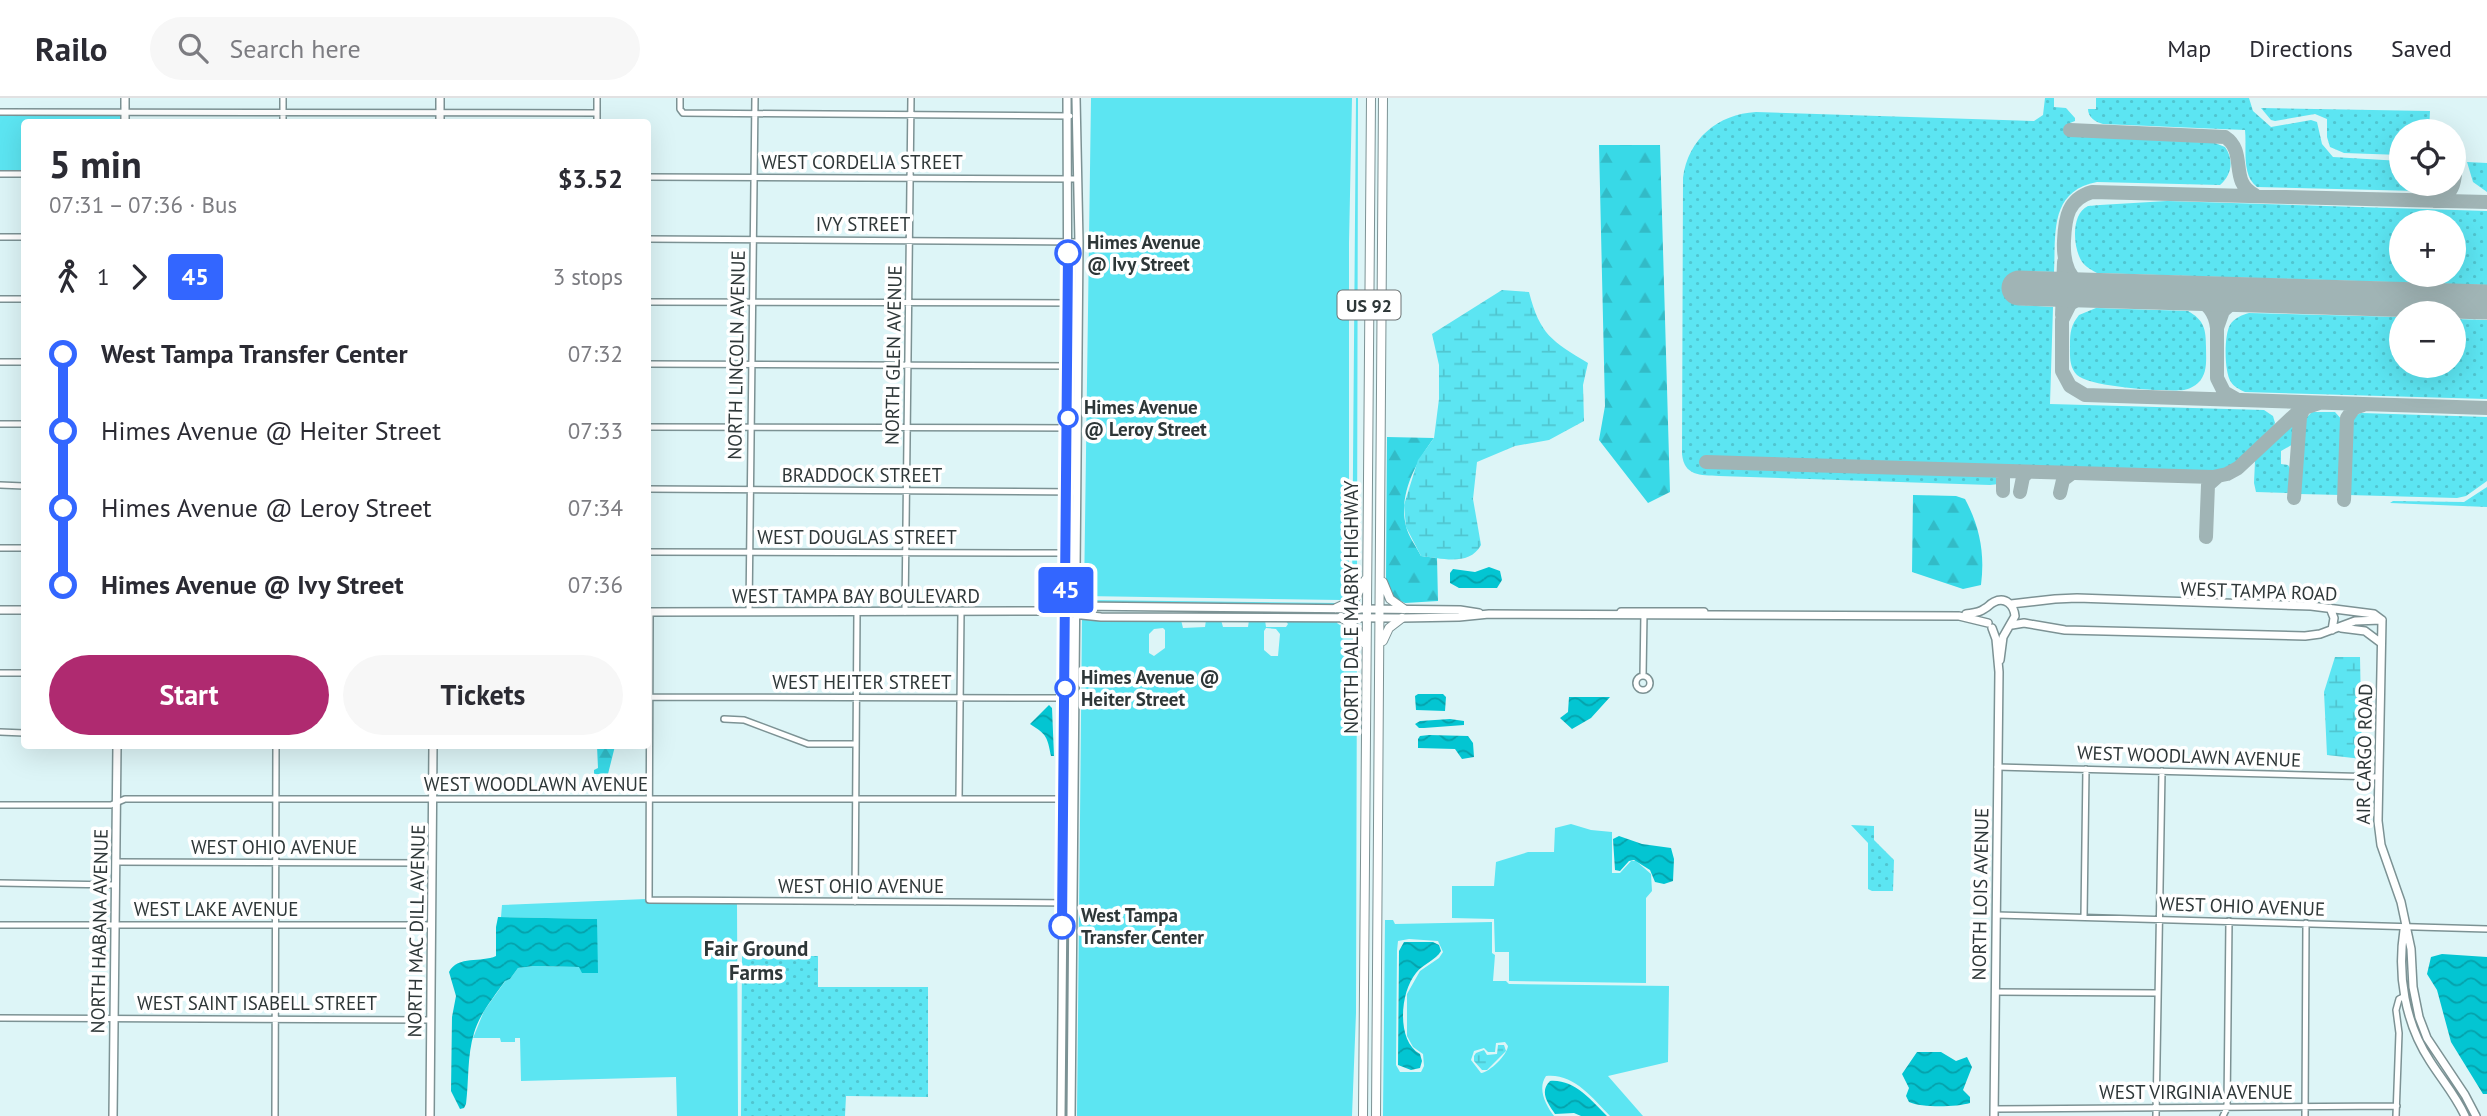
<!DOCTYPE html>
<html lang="en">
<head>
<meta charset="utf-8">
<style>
	body { margin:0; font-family:"PT Sans",sans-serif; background:#f7f7f7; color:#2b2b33; height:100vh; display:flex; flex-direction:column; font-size:26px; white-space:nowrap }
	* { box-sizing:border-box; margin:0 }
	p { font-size:23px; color:#7c7c81 }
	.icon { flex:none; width:38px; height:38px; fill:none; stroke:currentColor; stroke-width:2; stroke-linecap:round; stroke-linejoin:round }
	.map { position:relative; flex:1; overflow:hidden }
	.details { position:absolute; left:21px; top:21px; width:630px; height:630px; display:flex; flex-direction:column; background:#fff; border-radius:7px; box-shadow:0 7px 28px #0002 }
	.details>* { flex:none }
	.badge { padding:0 14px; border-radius:5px; font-size:24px; line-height:46px }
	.buttons { position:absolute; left:2389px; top:21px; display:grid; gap:14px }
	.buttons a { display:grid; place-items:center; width:77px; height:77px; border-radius:50%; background:#fff; box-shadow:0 7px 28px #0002; font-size:35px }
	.map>.badge { position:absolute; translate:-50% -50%; box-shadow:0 0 0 4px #fff }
	.legs { display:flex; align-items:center; gap:10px; height:77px; padding:0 28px; font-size:23px }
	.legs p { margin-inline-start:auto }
	.overview { display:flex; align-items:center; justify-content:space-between; height:119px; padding:0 28px }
	h1 { font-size:38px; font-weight:600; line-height:52px }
	.primary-button { display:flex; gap:14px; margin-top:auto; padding:14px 28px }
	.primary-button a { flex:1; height:80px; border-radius:42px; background:#af2a70; color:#fff; font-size:28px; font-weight:600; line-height:80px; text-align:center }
	.primary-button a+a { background:#f7f7f7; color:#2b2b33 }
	ul { padding:0 28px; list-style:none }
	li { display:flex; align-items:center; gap:24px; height:77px; font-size:26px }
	li i { display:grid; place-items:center; width:10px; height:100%; margin:0 9px; background:currentColor }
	li i::after { content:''; width:18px; height:18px; margin:-9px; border:5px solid; border-radius:50%; background:#fff }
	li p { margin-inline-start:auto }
	li:first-child i { background:linear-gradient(#0000 50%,currentColor 0) }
	li:last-child i { background:linear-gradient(currentColor 50%,#0000 0) }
	header { display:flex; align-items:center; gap:42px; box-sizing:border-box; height:98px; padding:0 35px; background:#fff; border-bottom:2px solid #e1e1e2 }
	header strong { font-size:33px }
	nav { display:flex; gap:38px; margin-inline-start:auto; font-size:24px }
	.search { width:490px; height:63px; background:#f7f7f7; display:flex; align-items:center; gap:18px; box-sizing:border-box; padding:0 24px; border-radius:38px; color:#7c7c81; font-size:26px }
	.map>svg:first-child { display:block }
	.grass { fill:url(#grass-dots); fill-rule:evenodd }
	.forest { fill:url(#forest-firs) }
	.wetland { fill:url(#wetland-marsh) }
	.park { fill:#5ce5f2; fill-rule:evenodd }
	.water { fill:url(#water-waves) }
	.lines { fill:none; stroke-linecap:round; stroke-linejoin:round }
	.taxiway { stroke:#a0b4b5; stroke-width:14 }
	.runway { stroke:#a0b4b5; stroke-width:35 }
	.street-casing { stroke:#7c9294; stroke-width:8 }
	.secondary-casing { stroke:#7c9294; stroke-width:10 }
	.primary-casing { stroke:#7c9294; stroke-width:10 }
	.street { stroke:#fff; stroke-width:5 }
	.secondary { stroke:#fff; stroke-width:7 }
	.primary { stroke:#fff; stroke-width:8 }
	.line-1-casing { stroke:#fff; stroke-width:16 }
	.line-1 { stroke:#36f; stroke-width:10 }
	.stop-1-dot { fill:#fff; stroke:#36f; stroke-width:3.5 }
	.labels { text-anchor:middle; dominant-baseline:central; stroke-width:7; stroke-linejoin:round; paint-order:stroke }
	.shield { fill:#fff; stroke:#6d7374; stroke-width:2 }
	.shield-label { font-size:18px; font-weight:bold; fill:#2e3738 }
	.street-label { font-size:19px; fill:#2e3738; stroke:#fff }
	.stop-label { font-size:19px; font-weight:bold; fill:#2e3738; stroke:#fff; text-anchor:start }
	.neighbourhood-label { font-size:21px; font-weight:bold; fill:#2e3738; stroke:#fff }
</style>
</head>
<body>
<header>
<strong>Railo</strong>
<div class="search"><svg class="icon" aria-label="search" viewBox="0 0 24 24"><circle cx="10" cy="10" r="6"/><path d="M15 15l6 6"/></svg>Search here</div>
<nav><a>Map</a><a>Directions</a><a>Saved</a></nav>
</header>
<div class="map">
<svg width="2487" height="1018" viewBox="0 0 2487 1018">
	<defs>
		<pattern id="grass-dots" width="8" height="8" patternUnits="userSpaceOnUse" patternTransform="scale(1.75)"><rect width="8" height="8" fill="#5ce5f2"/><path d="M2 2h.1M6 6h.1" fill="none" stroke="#50c5d0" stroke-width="1.8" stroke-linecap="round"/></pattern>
		<pattern id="forest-firs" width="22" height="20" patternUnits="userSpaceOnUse" patternTransform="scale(1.75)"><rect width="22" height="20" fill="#38d9e7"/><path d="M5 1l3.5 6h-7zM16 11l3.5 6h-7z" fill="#32bbc7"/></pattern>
		<pattern id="wetland-marsh" width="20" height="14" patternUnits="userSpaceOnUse" patternTransform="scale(1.75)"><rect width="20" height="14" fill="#5ce5f2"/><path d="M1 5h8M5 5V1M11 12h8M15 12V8" fill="none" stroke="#50c5d0"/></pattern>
		<pattern id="water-waves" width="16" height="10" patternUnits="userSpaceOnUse" patternTransform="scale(1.75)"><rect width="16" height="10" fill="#03c5d2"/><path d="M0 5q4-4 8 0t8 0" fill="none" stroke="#05a1ab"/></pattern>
	</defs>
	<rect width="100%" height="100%" fill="#ddf5f7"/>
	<path class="grass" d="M2045,0H2054V9L2066,10L2075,20V23L2070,25V38L2215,45L2225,49C2234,62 2232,77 2220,87L2097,84C2049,93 2056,136 2054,174L2019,173L2018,207L2053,209L2050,306L2264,312L2273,318L2275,325L2271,332C2254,349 2236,372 2211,374L1705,360V369L1996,379L1999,386L1990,387L1719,378C1700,377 1684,378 1682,356L1683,80C1688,41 1718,16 1756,14L2034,23L2043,17Z
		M2096,0H2249L2253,13L2271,29L2311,22L2317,24L2322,46L2333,59L2401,63V86H2435L2417,93L2257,89C2241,77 2247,50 2245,32L2103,26C2095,24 2088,19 2088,11H2096Z
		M2261,10L2430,13L2429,33H2401V57L2344,55L2330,49L2327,39V21L2315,16L2275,23L2271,22Z
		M2467,64L2487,65V94L2473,84Z
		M2167,103L2487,113V187L2097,175C2092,172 2087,170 2083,165C2073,153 2070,116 2088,108C2089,108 2099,107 2100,107ZM2401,124H2454V177H2401Z
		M2096,210L2188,213C2204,222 2206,231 2206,249C2206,261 2208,276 2198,285C2195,288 2189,291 2184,292C2166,294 2089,289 2077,277C2069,269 2070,258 2070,247C2070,234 2071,227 2079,217Z
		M2249,215L2401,219V268H2454V221L2487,222V301L2245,294C2239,291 2234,289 2231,284C2224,274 2224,237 2230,227C2234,220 2242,217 2249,215Z
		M2312,314H2335L2343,323L2341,397L2299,396L2304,322Z
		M2361,315L2487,319V383L2466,398L2457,400L2348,397L2350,326L2354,318Z
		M2293,326L2296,327L2295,345L2281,353V366L2288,367L2292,374L2290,395L2256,394L2254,385L2255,363Z
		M2487,389V409L2390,405L2393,403L2464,404Z
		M1851,727L1874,728V742L1894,762L1893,793H1872L1868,791V745Z
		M742,858H818V889H928V999L846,998L845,1018H741Z"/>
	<path class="forest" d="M1599,47H1660L1670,394L1648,405L1599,342L1605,308Z
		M1387,339L1434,340C1416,364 1398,397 1406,428C1408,438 1416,448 1421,458L1437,460L1438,503L1405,505L1392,499L1386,484Z
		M1913,397L1956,398L1965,401C1980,429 1985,456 1981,487L1963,491L1912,474Z
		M597,648H615L608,676H594V672L598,670Z"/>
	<path class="wetland" d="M1502,192L1529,194C1540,237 1552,243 1588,265L1583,287L1584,323L1549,342L1515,348L1477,364L1473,401L1481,447C1469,469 1441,460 1421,458L1406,429L1404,407L1418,362L1434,340L1439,301V267L1432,236Z
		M2335,559H2360L2362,661L2327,657L2324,594Z
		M1498,947H1504L1506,953L1487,972H1482L1474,963V958L1476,955L1484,952L1487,957L1497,956Z"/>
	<path class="park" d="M1091,0H1352L1349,145V499L1341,502L1084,498Z
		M1356,0H1358L1357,487L1352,491Z
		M0,17H122V24H24V73H0Z
		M1087,502L1336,505V507L1101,506Z
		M1082,521L1181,522L1183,530L1205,529L1206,522H1221L1223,529H1248L1249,522H1265L1266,529H1286L1288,526L1285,522H1337V525L1357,539L1356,915L1352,1018H1077ZM1163,530L1165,532V550L1154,558L1149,555V536L1154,531ZM1266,530L1276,531L1280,536L1278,558H1271L1264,552V533Z
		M1571,726L1591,732L1612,734V775H1620L1631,763H1636L1651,776L1652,793L1646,800V885L1509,883V854H1495L1494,821L1452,820V788H1494L1496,764L1528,754H1554L1555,730Z
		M646,801L647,805L737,806L738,1018H677L676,979L521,983L520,940H515V944H501L500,940H473L484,913L506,882L510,881L518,870L534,868L580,869L597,821L501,819L502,807Z
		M1385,822H1393L1395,826L1492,824V855L1495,857L1493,883H1506L1509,886L1669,888L1668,964L1608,978L1643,1018H1610C1592,999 1573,975 1546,978C1537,991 1546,1007 1554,1018H1383ZM1409,841L1438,843L1443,854L1439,860L1420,873L1407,896V938L1413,949L1423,956L1424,968L1421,974H1400L1396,967L1397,853L1398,843ZM1505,944L1508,948C1507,957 1490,974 1481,975L1471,962L1474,953L1484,950L1488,954H1495L1496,945Z"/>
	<path class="water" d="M1489,469L1500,473L1502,482L1497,490H1459L1450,485V475L1453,471L1475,474Z
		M1418,596H1443L1446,599L1445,613L1416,612L1415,598Z
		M1569,599H1610L1591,620L1572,631L1560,620L1568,614Z
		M1049,607L1052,610L1054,658H1051C1047,638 1047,637 1030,626Z
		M1450,621L1464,623V627L1424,630H1419L1415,626L1420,623Z
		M1429,637L1468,638L1473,645L1474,659L1462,661L1455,651L1418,650V641L1420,638Z
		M1619,738L1642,746L1671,750L1674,761L1673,783L1664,786L1655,784L1650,772L1634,762L1629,763L1620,773L1615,772L1613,741Z
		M498,819L597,821L598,875H582L579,869L534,868L518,870L510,881L505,883C494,899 480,915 474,935C467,958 469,983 466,1006L464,1010L460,1011L451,993L452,919L456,898L449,874C458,857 481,865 496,858V829Z
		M1404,844H1433L1439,847L1441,853C1436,862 1423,866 1416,875C1400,894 1396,943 1420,956L1422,963L1420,970L1411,972L1398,967L1399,853Z
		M2442,856L2487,859V996H2483L2451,944L2437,892L2427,876L2431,859Z
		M1917,954H1941L1956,963L1967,959L1972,969L1963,992L1970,999V1005C1957,1009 1922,1010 1909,1004L1906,998L1909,990L1902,976Z
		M1550,983C1574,981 1591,1002 1607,1018H1581L1574,1015L1555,1016C1548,1005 1539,994 1550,983Z"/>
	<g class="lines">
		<path class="taxiway" d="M2070,32L2225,39C2248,54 2228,84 2255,97
			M2435,103C2459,96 2455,73 2456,53
			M2092,192L2070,206L2062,222V273L2070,288L2085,297L2487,310
			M2092,192C2068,184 2063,165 2064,143C2065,119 2068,101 2092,94L2487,104
			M2136,195C2167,196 2213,189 2217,230
			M2062,217L2064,164
			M2238,302L2224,294L2217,280V230L2223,213L2234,203L2246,199L2300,200
			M1706,364L2213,379L2227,376L2238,370L2301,311L2319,305
			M2003,373V393
			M2020,394L2023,379L2028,374
			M2060,395L2063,382L2071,376
			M2294,400L2300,319L2304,310
			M2344,402L2347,320L2354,310L2363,307
			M2206,439L2208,387L2217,379"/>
		<path class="runway" d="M2019,190L2487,204"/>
		<g class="street-casing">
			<path id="street" d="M597,0V24
				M680,0V11L683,15L1070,18
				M0,14L597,15
				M283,24V0
				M0,76H24
				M648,79L1076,81
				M0,139H24
				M648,141L1079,144
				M0,201H24
				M648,204L1078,205
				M0,264H24
				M648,266L1071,268
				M0,326H24
				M648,329L1077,330
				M0,387L24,388
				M648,391L1077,394
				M0,450H24
				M648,454L1067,455
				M749,513L755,0
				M650,514L649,802L1073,805
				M905,514L911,0
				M0,575H24
				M1643,578L1644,515
				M1636 585a7 7 0 1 1 14 0a7 7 0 1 1-14 0Z
				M649,599L1068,600
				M724,621L744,622L808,646H855
				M0,634L24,635
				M1997,669L2379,679
				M959,701L961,514
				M0,707H111L125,701H1074
				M116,764L432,765
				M0,785L116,787
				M855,804L857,514
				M1996,817L2487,831
				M2084,819L2086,671
				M0,827H432
				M1995,894L2157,895
				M0,920L431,922
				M1995,1011L2397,1008
				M275,1018L276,648
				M2156,1018L2162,673
				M2223,1018L2227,1010L2229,823
				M2305,1018L2306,825
				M2396,1018L2399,935L2396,912L2399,901L2405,898"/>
		</g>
		<g class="secondary-casing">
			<path id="secondary" d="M125,24V0
				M440,24V0
				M2011,506L2055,501L2077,500L2311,508L2374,516L2382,522
				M2330,510L2334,520L2332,532
				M0,512H24
				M648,514L1065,513L1075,508L1460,512L1479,515
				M1621,514H1704
				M1072,516L1101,519L1402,520L1459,519L1489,516L1959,518L1988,525
				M1966,516C1972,515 1979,515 1984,511C1990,508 1988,507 1994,504C2006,498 2014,508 2015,518L2003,539L2000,562
				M2382,522L2378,723L2381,747L2401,804L2411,851L2413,889L2419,919L2427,940L2465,997L2476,1018
				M2012,527L2024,525L2065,532L2305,538L2320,536L2355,523L2381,522
				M1992,530L1996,541L1999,574L1994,1018
				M2341,530L2365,533L2381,545
				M2404,832C2397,877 2405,925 2430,963C2442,982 2456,998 2465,1018
				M113,1018L117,648
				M430,1018L433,648
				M1061,1018L1068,268L1067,0
				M1071,1018L1079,144L1076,0"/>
		</g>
		<g class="primary-casing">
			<path id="primary" d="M1383,484L1390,501L1404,511
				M1336,510L1355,501L1365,482
				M1341,519L1356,530L1364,545
				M1383,543L1389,530L1402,520
				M1363,1018L1371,0
				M1376,1018L1383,0"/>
		</g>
		<use href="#street" class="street"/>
		<use href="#secondary" class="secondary"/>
		<use href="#primary" class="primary"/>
	</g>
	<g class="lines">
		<g class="line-1-casing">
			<path id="line-1" d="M1062,828L1068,155"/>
		</g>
		<use href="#line-1" class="line-1"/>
	</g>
	<g class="stop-1-dot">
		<circle cx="1068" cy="155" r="12"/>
		<circle cx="1068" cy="320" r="9"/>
		<circle cx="1065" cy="590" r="9"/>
		<circle cx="1062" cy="828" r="12"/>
	</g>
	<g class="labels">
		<rect class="shield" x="1337.5" y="192.5" width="63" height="29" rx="5"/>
		<g class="shield-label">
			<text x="1369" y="207">US 92</text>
		</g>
		<g class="street-label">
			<text x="862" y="64">WEST CORDELIA STREET</text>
			<text x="863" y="126">IVY STREET</text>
			<text transform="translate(736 257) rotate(-89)">NORTH LINCOLN AVENUE</text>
			<text transform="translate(893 257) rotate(-89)">NORTH GLEN AVENUE</text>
			<text x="862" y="377">BRADDOCK STREET</text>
			<text x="857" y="439">WEST DOUGLAS STREET</text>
			<text transform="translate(2259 493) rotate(2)">WEST TAMPA ROAD</text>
			<text x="856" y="498">WEST TAMPA BAY BOULEVARD</text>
			<text transform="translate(1351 509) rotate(-90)">NORTH DALE MABRY HIGHWAY</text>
			<text x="862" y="584">WEST HEITER STREET</text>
			<text transform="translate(2364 656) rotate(-89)">AIR CARGO ROAD</text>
			<text transform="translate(2189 658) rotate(2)">WEST WOODLAWN AVENUE</text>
			<text x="536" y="686">WEST WOODLAWN AVENUE</text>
			<text x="274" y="749">WEST OHIO AVENUE</text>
			<text x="861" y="788">WEST OHIO AVENUE</text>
			<text transform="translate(1980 796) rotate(-89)">NORTH LOIS AVENUE</text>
			<text transform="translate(2242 808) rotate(2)">WEST OHIO AVENUE</text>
			<text x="216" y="811">WEST LAKE AVENUE</text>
			<text transform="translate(99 833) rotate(-89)">NORTH HABANA AVENUE</text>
			<text transform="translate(416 833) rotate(-89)">NORTH MAC DILL AVENUE</text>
			<text x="257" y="905">WEST SAINT ISABELL STREET</text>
			<text x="2196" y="994">WEST VIRGINIA AVENUE</text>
		</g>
		<g class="stop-label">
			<text x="1087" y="144">Himes Avenue<tspan x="1087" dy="22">@ Ivy Street</tspan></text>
			<text x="1084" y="309">Himes Avenue<tspan x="1084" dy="22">@ Leroy Street</tspan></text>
			<text x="1081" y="579">Himes Avenue @<tspan x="1081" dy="22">Heiter Street</tspan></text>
			<text x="1081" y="817">West Tampa<tspan x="1081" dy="22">Transfer Center</tspan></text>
		</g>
		<g class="neighbourhood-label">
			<text x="756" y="850">Fair Ground<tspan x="756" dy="24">Farms</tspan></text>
		</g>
	</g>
</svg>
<div class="buttons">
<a><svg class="icon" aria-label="locate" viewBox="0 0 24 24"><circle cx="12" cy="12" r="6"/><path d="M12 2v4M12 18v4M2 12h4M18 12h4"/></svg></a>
<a>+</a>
<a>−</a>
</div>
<b class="badge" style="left:1066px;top:492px;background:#36f;color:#fff">45</b>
<section class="details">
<div class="overview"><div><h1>5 min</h1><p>07:31 – 07:36 · Bus</p></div><b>$3.52</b></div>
<div class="legs"><svg class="icon" aria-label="walk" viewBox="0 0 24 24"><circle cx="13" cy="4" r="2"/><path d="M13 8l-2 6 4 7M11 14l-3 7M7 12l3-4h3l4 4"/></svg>1<svg class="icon" aria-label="forward" viewBox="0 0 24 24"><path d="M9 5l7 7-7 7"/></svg><b class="badge" style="background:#36f;color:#fff">45</b><p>3 stops</p></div>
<ul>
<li><i style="color:#36f"></i><b>West Tampa Transfer Center</b><p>07:32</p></li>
<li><i style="color:#36f"></i><span>Himes Avenue @ Heiter Street</span><p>07:33</p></li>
<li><i style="color:#36f"></i><span>Himes Avenue @ Leroy Street</span><p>07:34</p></li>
<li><i style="color:#36f"></i><b>Himes Avenue @ Ivy Street</b><p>07:36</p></li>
</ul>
<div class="primary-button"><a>Start</a><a>Tickets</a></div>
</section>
</div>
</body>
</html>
